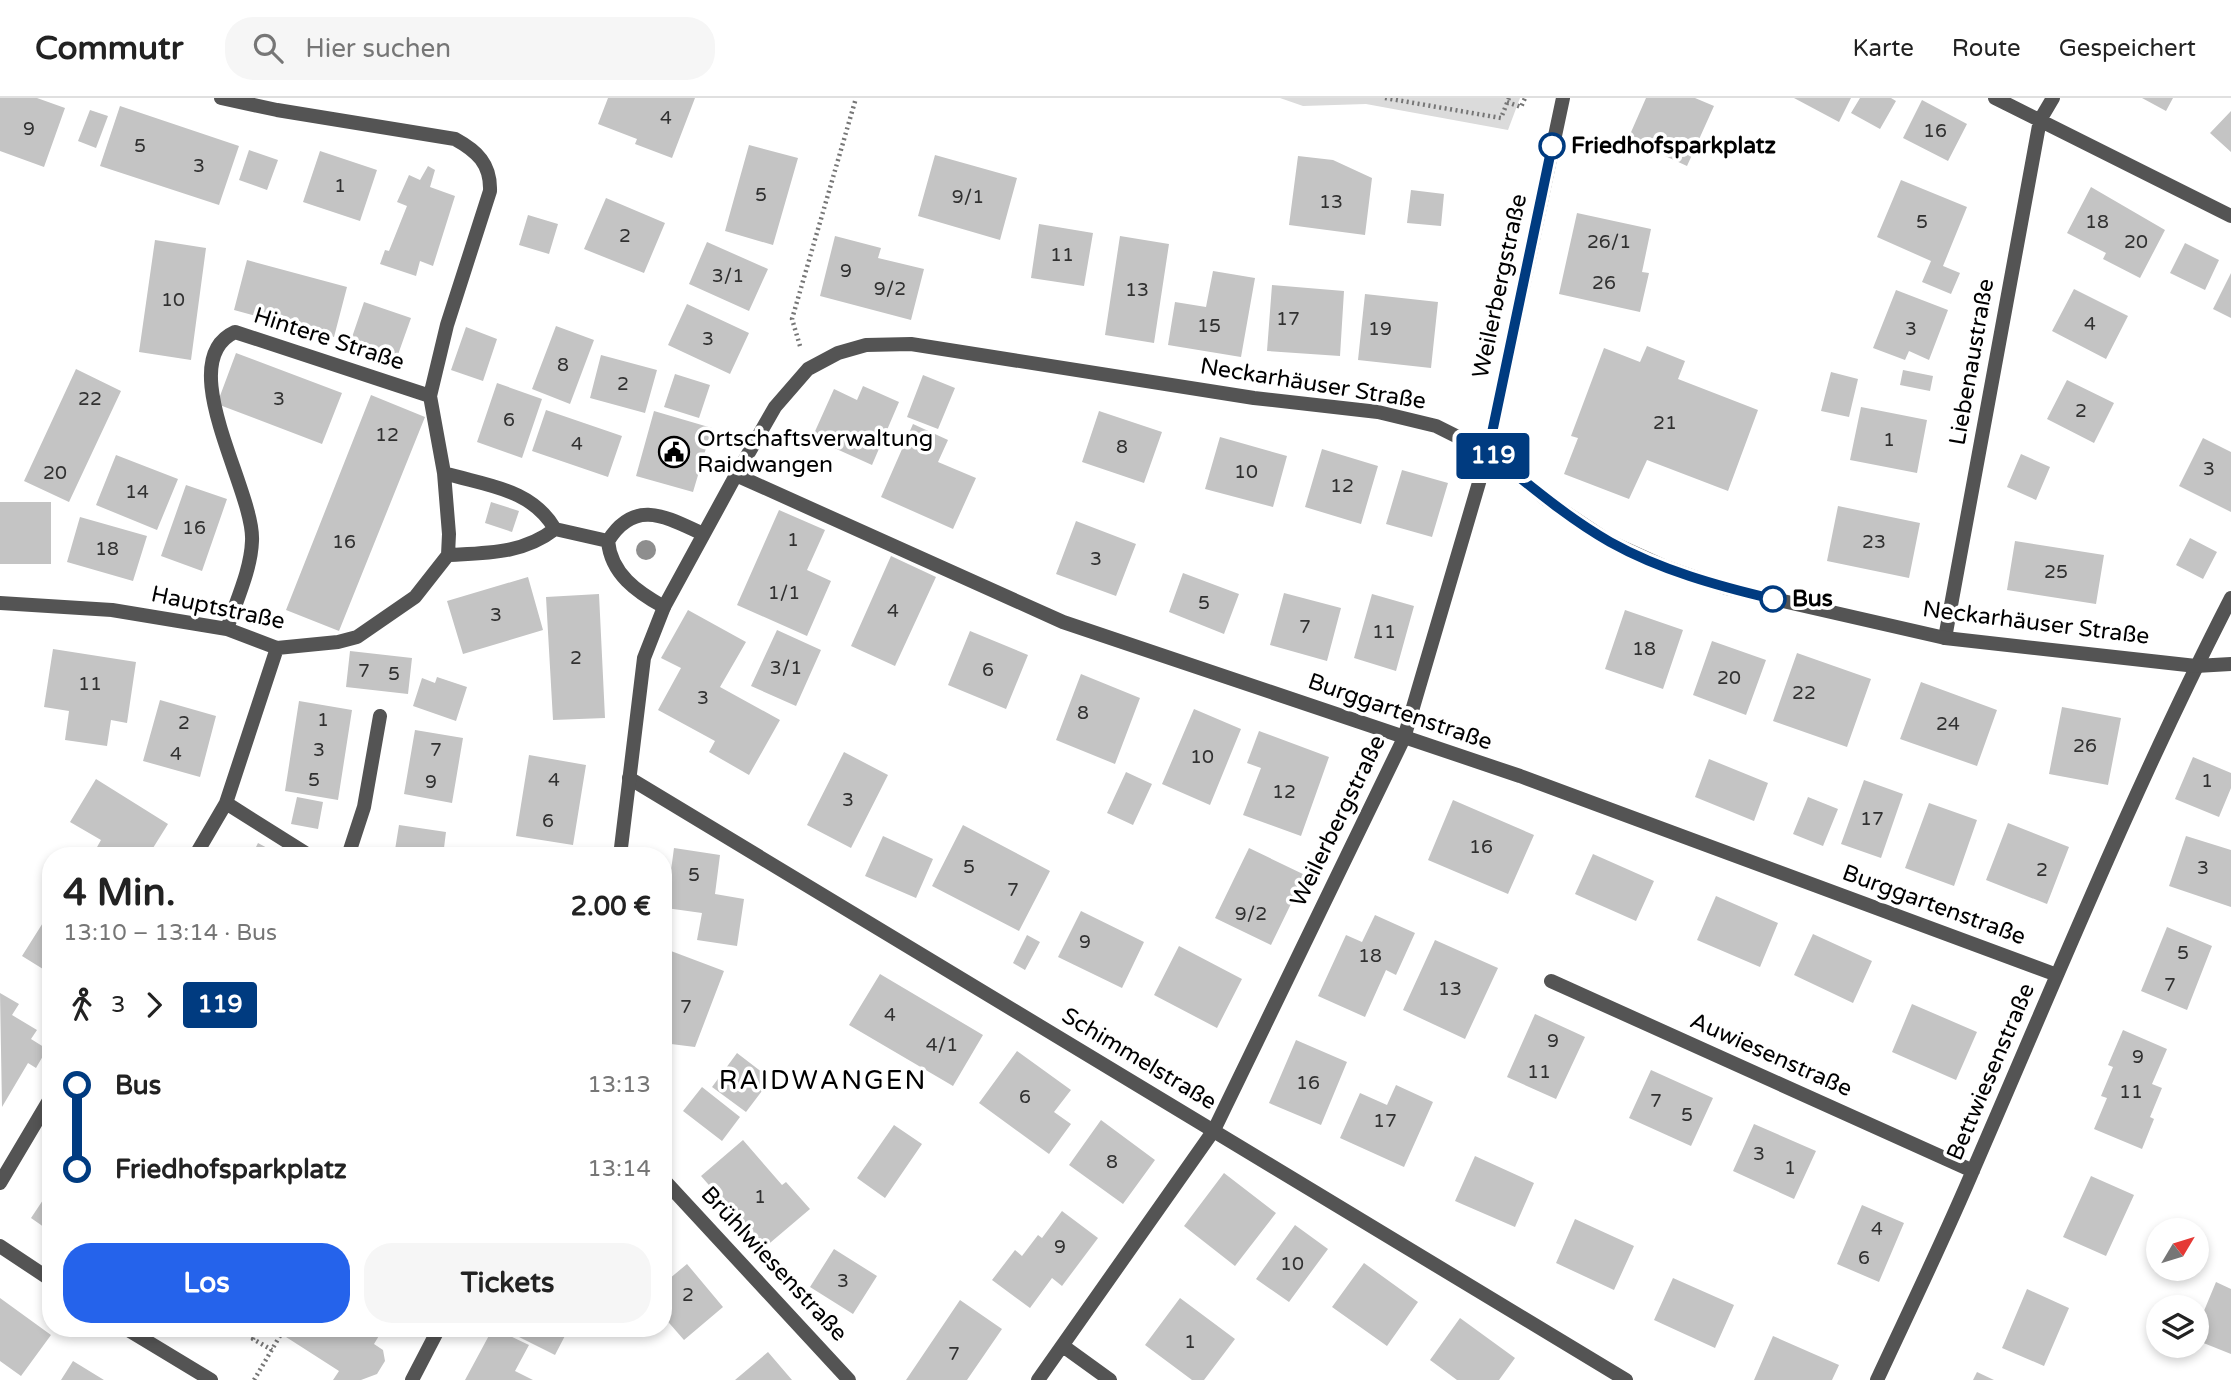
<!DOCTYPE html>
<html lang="de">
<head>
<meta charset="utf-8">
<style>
	body { margin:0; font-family:"Varela Round",sans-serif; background:#f6f6f6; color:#222; height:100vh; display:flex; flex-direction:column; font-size:26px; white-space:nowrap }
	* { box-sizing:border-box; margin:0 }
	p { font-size:23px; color:#767676 }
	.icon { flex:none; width:38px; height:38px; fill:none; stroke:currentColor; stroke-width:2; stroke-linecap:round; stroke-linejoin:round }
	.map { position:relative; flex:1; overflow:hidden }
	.panel { position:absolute; left:42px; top:749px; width:630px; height:490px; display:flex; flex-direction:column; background:#fff; border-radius:28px; box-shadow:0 4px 10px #0003 }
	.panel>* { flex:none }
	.badge { padding:0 14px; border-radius:5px; font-size:24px; line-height:46px }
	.needle { width:46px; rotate:52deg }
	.tools { position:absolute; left:2146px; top:1120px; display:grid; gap:14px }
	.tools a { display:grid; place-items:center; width:63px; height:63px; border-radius:50%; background:#fff; box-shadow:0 4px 10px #0003; font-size:35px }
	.map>.badge { position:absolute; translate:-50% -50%; box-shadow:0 0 0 4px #fff }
	.legs { display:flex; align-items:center; gap:10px; height:77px; padding:0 21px; font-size:23px }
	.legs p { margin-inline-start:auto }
	.head { display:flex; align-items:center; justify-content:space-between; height:119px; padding:0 21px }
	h1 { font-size:38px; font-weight:700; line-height:52px }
	.primary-button { display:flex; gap:14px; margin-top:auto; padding:14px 21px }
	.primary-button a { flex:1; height:80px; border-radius:28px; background:#2563eb; color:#fff; font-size:28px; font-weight:700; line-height:80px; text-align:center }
	.primary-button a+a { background:#f6f6f6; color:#222 }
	ul { padding:0 21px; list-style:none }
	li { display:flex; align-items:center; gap:24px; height:84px; font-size:26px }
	li i { display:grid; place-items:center; width:10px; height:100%; margin:0 9px; background:currentColor }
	li i::after { content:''; width:18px; height:18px; margin:-9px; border:5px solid; border-radius:50%; background:#fff }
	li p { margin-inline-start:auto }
	li:first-child i { background:linear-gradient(#0000 50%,currentColor 0) }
	li:last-child i { background:linear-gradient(currentColor 50%,#0000 0) }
	header { display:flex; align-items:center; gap:42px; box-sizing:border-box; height:98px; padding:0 35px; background:#fff; border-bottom:2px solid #e0e0e0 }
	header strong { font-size:33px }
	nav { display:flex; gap:38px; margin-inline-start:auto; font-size:24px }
	.search { width:490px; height:63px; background:#f6f6f6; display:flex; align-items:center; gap:18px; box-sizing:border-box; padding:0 24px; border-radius:28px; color:#767676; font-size:26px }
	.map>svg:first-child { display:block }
	.green { fill:#dbdbdb }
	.building { fill:#c4c4c4 }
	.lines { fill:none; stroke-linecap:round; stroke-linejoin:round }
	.path { stroke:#767676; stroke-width:4.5; stroke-dasharray:2 3.5; stroke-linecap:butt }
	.service { stroke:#545454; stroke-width:14 }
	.minor { stroke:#545454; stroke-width:14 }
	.tertiary { stroke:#545454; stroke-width:14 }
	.tree { fill:#8e8e8e }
	.line-1-casing { stroke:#fff; stroke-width:16 }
	.line-1 { stroke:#003b80; stroke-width:10 }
	.stop-1-dot { fill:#fff; stroke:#003b80; stroke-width:3.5 }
	.labels { text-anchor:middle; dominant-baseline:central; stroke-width:7; stroke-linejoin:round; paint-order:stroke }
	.number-label { font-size:19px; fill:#313131 }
	.stop-label { font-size:23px; font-weight:bold; fill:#000; stroke:#fff; text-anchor:start }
	.street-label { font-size:23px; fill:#000; stroke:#fff }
	.poi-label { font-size:23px; fill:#000; stroke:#fff; text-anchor:start }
	.quarter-label { font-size:26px; letter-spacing:2px; fill:#000; stroke:#fff }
</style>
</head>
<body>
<header>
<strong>Commutr</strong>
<div class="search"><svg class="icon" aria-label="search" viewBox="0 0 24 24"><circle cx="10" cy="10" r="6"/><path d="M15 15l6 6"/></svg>Hier suchen</div>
<nav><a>Karte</a><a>Route</a><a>Gespeichert</a></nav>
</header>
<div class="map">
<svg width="2231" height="1282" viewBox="0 0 2231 1282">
	<rect width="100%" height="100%" fill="#fff"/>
	<path class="green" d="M1280,0H1520L1508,32L1366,6L1303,8Z"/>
	<path class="building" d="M0,0H37L65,10L44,69L0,53Z
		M608,0H695L672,60L635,46L637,41L598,26Z
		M1646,0H1695L1714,8L1687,68L1628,41Z
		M1794,0H1851L1839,24Z
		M1860,0H1891L1896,3L1880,31L1851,15Z
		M2142,0H2173L2166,13Z
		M1922,2L1967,26L1948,63L1903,40Z
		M120,8L239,48L219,107L100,68Z
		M90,12L108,18L96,50L78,43Z
		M2231,13V54L2210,35Z
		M749,47L798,60L773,147L725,133Z
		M249,52L278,62L267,92L239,82Z
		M320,53L377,72L360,123L303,104Z
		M935,57L1017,80L1000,142L918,118Z
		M1298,58L1333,62L1372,80L1365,137L1289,127Z
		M428,68L435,72L430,89L455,98L433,168L420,163L416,178L380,166L385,152L389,153L407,108L397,104L409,77L420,82Z
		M1901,82L1967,109L1943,168L1960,175L1951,196L1922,184L1931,163L1877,139Z
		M2091,89L2165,132L2140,180L2103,161L2106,155L2067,135Z
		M1411,92L1444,96L1441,128L1407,125Z
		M606,100L665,125L644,175L584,151Z
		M1577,115L1651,131L1642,174L1649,175L1640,214L1559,196Z
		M528,117L558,126L549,156L519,147Z
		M1039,126L1093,135L1084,188L1031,180Z
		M835,138L881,150L878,160L924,171L911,222L820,198Z
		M1120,138L1169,146L1154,245L1105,237Z
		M155,142L206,150L191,262L139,254Z
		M707,144L768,171L749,213L689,186Z
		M2185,145L2219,162L2205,192L2170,175Z
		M247,162L347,189L334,239L234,212Z
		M1213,173L1255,180L1241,259L1168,247L1175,204L1206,209Z
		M2231,175V220L2213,211Z
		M1272,187L1344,193L1340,258L1267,253Z
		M2074,191L2128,218L2106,261L2052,233Z
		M1896,192L1948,212L1929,262L1909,253L1905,262L1873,250Z
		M1365,196L1438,204L1431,270L1358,262Z
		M364,204L411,220L395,265L349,248Z
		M687,206L749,235L730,276L668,247Z
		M556,228L594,242L570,306L532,291Z
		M466,229L497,241L483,283L451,272Z
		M1647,248L1685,263L1678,281L1758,312L1728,393L1647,362L1629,401L1564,376L1578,340L1571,338L1604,250L1640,264Z
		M236,255L342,295L322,346L217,306Z
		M601,257L657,272L645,315L590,300Z
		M76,271L121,293L69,404L24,383Z
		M1903,272L1933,278L1930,293L1900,287Z
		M1831,274L1858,281L1849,319L1821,313Z
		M675,276L710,287L699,320L664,309Z
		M923,277L955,290L938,331L907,319Z
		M2067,282L2114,305L2094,345L2047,321Z
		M497,285L542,301L522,360L477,344Z
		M863,288L899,304L872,367L812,340L834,291L857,302Z
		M371,297L425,319L339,533L286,512Z
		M1861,309L1927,322L1917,375L1850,362Z
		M546,312L622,338L608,379L532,353Z
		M654,313L712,330L693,394L636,378Z
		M1099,313L1162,334L1144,385L1082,364Z
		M913,326L948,342L938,364L976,380L953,431L881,399Z
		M1220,339L1287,358L1273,409L1205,391Z
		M2203,340L2231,354V414L2179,388Z
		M1322,351L1378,368L1361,426L1305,409Z
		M2021,356L2050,369L2036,402L2007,389Z
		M116,357L178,381L157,432L96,407Z
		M1402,372L1448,385L1432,439L1386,426Z
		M186,387L227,401L202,473L161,458Z
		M0,404H51V466H0Z
		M491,404L519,413L512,434L485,425Z
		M1838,408L1920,425L1909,480L1827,463Z
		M779,412L825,432L807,472L831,483L807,538L737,507Z
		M80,419L147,438L133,483L67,464Z
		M1076,423L1136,446L1116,498L1056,476Z
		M2190,440L2217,454L2203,481L2176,467Z
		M2015,443L2104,457L2096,506L2007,492Z
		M891,458L936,479L895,568L851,548Z
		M1183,475L1239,496L1224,536L1169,514Z
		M528,479L543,532L463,556L447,503Z
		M1284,495L1341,510L1327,563L1270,547Z
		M599,496L605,620L553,622L546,499Z
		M1372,496L1414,508L1396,573L1354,560Z
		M688,512L746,544L720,589L780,622L749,677L709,654L715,643L658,612L681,570L661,560Z
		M1625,512L1683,532L1663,591L1605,571Z
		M777,532L821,552L796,608L751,588Z
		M970,533L1028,557L1006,611L948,587Z
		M1712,543L1766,562L1746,617L1693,597Z
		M53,551L136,564L127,625L111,622L107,648L65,642L69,613L44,609Z
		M350,553L412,560L408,596L346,589Z
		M1797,555L1871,581L1847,649L1773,623Z
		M1081,576L1140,600L1115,666L1056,642Z
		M437,579L467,589L456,623L413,608L422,580L435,585Z
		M1921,584L1997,612L1977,668L1900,641Z
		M160,602L216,618L200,679L143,663Z
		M299,603L352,612L338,702L285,693Z
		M2062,609L2121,620L2108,687L2049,676Z
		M1194,611L1241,631L1210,707L1162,686Z
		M415,632L463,640L452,705L404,696Z
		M1259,633L1329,659L1301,738L1243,717L1261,670L1247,665Z
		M844,654L888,677L851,750L807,727Z
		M529,657L586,667L573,747L516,738Z
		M2193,659L2231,675V690L2219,719L2175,701Z
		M1709,661L1768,685L1754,723L1695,699Z
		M1126,674L1152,686L1133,727L1107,715Z
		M96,681L168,726L148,758H92L101,742L70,724Z
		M1864,682L1903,696L1881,760L1841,746Z
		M297,699L323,704L318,731L291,726Z
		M1808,699L1838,711L1823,748L1793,736Z
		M1453,702L1534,737L1508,796L1428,762Z
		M1929,705L1977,722L1954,788L1905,770Z
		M2008,725L2069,749L2047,806L1986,782Z
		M399,727L446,734L443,758H394Z
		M963,727L1050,773L1019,833L932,788Z
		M883,738L933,761L916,800L865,778Z
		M2186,738L2231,752V809L2169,788Z
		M258,745L282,758H243L245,754L252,757Z
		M674,750L720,757L715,796L744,801L737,848L697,842L702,815L666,810Z
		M1249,750L1305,777L1271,847L1215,820Z
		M1593,756L1654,783L1636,823L1575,796Z
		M1716,798L1778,825L1760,869L1697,842Z
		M51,812V876L22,858Z
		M1081,813L1144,844L1122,890L1058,859Z
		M1375,817L1415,835L1396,877L1386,872L1365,919L1318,898L1346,837L1362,844Z
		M2167,829L2212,848L2187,912L2141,893Z
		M1813,836L1872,863L1853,905L1794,877Z
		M1027,837L1040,844L1025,872L1013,865Z
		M1435,842L1498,870L1465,941L1403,912Z
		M1179,848L1242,881L1217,930L1154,897Z
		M663,850L724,873L695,949L663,945Z
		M880,876L983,937L953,988L849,927Z
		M0,895L19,906L12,917L37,932L31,941L47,951L36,970L28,965L2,1009Z
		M1912,906L1977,934L1956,982L1892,954Z
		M1535,916L1585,939L1556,1001L1507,979Z
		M2123,932L2167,951L2152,986L2162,990L2150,1019L2154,1021L2142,1051L2094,1031L2107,1000L2101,998L2113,969L2108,967Z
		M1296,942L1347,964L1321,1027L1269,1005Z
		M1017,953L1071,992L1054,1014L1071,1026L1049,1056L979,1005Z
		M737,955L771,981L746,1014L712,989Z
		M1651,972L1713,1000L1691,1048L1629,1020Z
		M1396,987L1433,1004L1404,1069L1340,1040L1360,995L1387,1007Z
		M702,989L740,1019L722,1043L683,1013Z
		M1101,1022L1155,1062L1123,1106L1069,1067Z
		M1754,1026L1816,1053L1794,1101L1733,1073Z
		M894,1027L922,1046L885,1100L857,1080Z
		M743,1042L782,1087L786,1084L810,1111L764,1150L701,1078Z
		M1475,1058L1534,1085L1515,1129L1455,1103Z
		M1224,1075L1276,1115L1235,1168L1184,1128Z
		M2091,1078L2134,1097L2106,1158L2063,1139Z
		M51,1090V1134L31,1120Z
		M1862,1107L1904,1125L1879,1184L1837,1166Z
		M1062,1113L1098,1140L1062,1188L1052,1180L1030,1210L992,1182L1015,1152L1022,1158L1038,1137L1042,1140Z
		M1575,1121L1634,1148L1614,1192L1556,1165Z
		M1295,1127L1328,1151L1289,1204L1256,1181Z
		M834,1151L877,1178L853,1216L810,1189Z
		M1364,1165L1418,1204L1387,1248L1332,1209Z
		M687,1166L723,1209L684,1242L663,1218V1186Z
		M1673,1180L1734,1207L1715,1250L1654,1222Z
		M2216,1184L2231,1191V1256L2196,1242V1232Z
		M2027,1191L2069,1210L2044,1268L2002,1250Z
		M0,1200L51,1237L21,1278L0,1263Z
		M1180,1200L1235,1241L1204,1282H1192L1145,1247Z
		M960,1202L1002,1231L967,1282H906Z
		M1460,1220L1515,1260L1499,1282H1457L1430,1262Z
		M272,1230H369L380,1236L374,1246L383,1252L385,1263L377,1276L361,1282H333L339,1273Z
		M493,1230L529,1247L515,1273L533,1282H465Z
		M501,1230H569L555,1257Z
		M1773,1238L1839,1267L1832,1282H1754Z
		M768,1254L792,1282H735Z
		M73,1263L104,1282H61Z
		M1977,1274L1994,1282H1973Z"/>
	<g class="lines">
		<path class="path" d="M1385,0L1501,20L1509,0
			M1507,4L1521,9L1525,0
			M800,248L792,221L856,0
			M259,1230L253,1241L272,1252
			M254,1282L281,1236"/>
		<path class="service" d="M348,758L364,709L380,618"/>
		<path class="minor" d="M221,0L277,12L455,41C477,53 491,66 490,93L447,227L430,298L444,375L449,436L448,457
			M1995,0L2231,118
			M444,375C487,388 531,390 555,431
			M736,377L1063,524L1520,678L2057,877
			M608,443C635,400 666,419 703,436
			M0,505L112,512L227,531L277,550L338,544L357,539L415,499L448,457C486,455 523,456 555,431L608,443C611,476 637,494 664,509
			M227,531C236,503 251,472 252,443C255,393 171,263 235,234L430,298
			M1945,540L2040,22L2053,0
			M629,680L1626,1282
			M226,705L310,758
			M195,758L226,705L277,550
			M1551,883L1973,1073
			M663,1081L849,1282
			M0,1085L51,999
			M0,1148L51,1182
			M125,1230L211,1282
			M1063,1248L1110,1282
			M1038,1282L1214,1032L1404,640L1488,354L1563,0
			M1877,1282C1910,1211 1944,1141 1974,1070C2057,879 2136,685 2231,500"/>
		<path class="tertiary" d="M620,758L644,560L664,509L736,377L775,309L808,271L838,255L866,247L911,246L1254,300L1378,314L1436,328L1488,354L1547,402L1610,444L1663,468L1726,490L1945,540L2196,568L2231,566
			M412,1282L439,1230"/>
	</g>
	<circle class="tree" cx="646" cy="452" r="10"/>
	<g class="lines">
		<g class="line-1-casing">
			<path id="line-1" d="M1552,48L1488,354C1527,385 1566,419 1610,444C1660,472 1718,488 1773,501"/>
		</g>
		<use href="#line-1" class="line-1"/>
	</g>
	<defs>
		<g id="civic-ring" transform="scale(1.575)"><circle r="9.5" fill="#fff" stroke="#000" stroke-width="1.5"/><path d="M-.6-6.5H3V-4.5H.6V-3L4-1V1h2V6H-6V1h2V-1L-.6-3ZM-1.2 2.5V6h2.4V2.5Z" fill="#000"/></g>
	</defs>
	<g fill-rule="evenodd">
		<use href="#civic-ring" x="674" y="354"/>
	</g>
	<g class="stop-1-dot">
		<circle cx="1552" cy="48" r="12"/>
		<circle cx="1773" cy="501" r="12"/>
	</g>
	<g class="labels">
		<g class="number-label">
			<text x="666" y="20">4</text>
			<text x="29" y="31">9</text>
			<text x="1935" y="33">16</text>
			<text x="140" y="48">5</text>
			<text x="199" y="68">3</text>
			<text x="340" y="88">1</text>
			<text x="761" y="97">5</text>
			<text x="968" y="99">9/1</text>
			<text x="1331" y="104">13</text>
			<text x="1922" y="124">5</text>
			<text x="2097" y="124">18</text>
			<text x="625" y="138">2</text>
			<text x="1609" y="144">26/1</text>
			<text x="2136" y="144">20</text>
			<text x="1062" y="157">11</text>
			<text x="846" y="173">9</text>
			<text x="728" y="178">3/1</text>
			<text x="1604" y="185">26</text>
			<text x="890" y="191">9/2</text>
			<text x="1137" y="192">13</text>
			<text x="173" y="202">10</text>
			<text x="1288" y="221">17</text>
			<text x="2090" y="226">4</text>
			<text x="1209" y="228">15</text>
			<text x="1380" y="231">19</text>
			<text x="1911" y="231">3</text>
			<text x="708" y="241">3</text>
			<text x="563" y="267">8</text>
			<text x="623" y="286">2</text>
			<text x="90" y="301">22</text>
			<text x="279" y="301">3</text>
			<text x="2081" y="313">2</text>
			<text x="509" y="322">6</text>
			<text x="1665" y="325">21</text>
			<text x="387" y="337">12</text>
			<text x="1889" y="342">1</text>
			<text x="577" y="346">4</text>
			<text x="1122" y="349">8</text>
			<text x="2209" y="371">3</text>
			<text x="1246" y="374">10</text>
			<text x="55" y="375">20</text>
			<text x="1342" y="388">12</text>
			<text x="137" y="394">14</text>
			<text x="194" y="430">16</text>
			<text x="793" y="442">1</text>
			<text x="344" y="444">16</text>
			<text x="1874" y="444">23</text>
			<text x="107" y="451">18</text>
			<text x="1096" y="461">3</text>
			<text x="2056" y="474">25</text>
			<text x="784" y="495">1/1</text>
			<text x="1204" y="505">5</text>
			<text x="893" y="513">4</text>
			<text x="496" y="517">3</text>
			<text x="1305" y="529">7</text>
			<text x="1384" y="534">11</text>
			<text x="1644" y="551">18</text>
			<text x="576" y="560">2</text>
			<text x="786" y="570">3/1</text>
			<text x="988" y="572">6</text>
			<text x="364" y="573">7</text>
			<text x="394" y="576">5</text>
			<text x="1729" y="580">20</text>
			<text x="90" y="586">11</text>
			<text x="1804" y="595">22</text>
			<text x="703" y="600">3</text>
			<text x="1083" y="615">8</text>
			<text x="323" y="622">1</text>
			<text x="184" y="625">2</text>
			<text x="1948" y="626">24</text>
			<text x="2085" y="648">26</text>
			<text x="319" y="652">3</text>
			<text x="436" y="652">7</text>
			<text x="176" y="656">4</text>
			<text x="1202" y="659">10</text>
			<text x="314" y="682">5</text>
			<text x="554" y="682">4</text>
			<text x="2207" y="683">1</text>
			<text x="431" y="684">9</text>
			<text x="1284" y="694">12</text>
			<text x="848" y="702">3</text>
			<text x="1872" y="721">17</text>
			<text x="548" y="723">6</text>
			<text x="1481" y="749">16</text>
			<text x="969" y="769">5</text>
			<text x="2203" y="770">3</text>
			<text x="2042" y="772">2</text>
			<text x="694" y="777">5</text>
			<text x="1013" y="792">7</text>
			<text x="1251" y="816">9/2</text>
			<text x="1085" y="844">9</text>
			<text x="2183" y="855">5</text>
			<text x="1370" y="858">18</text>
			<text x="2170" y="887">7</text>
			<text x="1450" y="891">13</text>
			<text x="686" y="909">7</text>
			<text x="890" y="917">4</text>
			<text x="1553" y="943">9</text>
			<text x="942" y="947">4/1</text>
			<text x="2138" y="959">9</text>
			<text x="1539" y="974">11</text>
			<text x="1308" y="985">16</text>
			<text x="2131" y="994">11</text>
			<text x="1025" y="999">6</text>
			<text x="1656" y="1003">7</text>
			<text x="1687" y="1017">5</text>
			<text x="1385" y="1023">17</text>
			<text x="1759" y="1056">3</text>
			<text x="1112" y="1064">8</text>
			<text x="1790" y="1070">1</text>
			<text x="760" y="1099">1</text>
			<text x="1877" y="1131">4</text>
			<text x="1060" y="1149">9</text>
			<text x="1864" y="1160">6</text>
			<text x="1292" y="1166">10</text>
			<text x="843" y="1183">3</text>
			<text x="688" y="1197">2</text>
			<text x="1190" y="1244">1</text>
			<text x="954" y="1256">7</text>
		</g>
		<g class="stop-label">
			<text x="1571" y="48">Friedhofsparkplatz</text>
			<text x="1792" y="501">Bus</text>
		</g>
		<g class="street-label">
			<text transform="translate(1500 188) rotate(-78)">Weilerbergstraße</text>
			<text transform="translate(329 241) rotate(18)">Hintere Straße</text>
			<text transform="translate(1972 264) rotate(-80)">Liebenaustraße</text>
			<text transform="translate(1313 286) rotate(9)">Neckarhäuser Straße</text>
			<text transform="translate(218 510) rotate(12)">Hauptstraße</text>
			<text transform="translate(2036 525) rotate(7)">Neckarhäuser Straße</text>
			<text transform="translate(1400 614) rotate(19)">Burggartenstraße</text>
			<text transform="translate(1338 723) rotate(-64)">Weilerbergstraße</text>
			<text transform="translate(1934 807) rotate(20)">Burggartenstraße</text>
			<text transform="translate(1771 957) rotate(24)">Auwiesenstraße</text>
			<text transform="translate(1139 961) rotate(31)">Schimmelstraße</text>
			<text transform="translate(1991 974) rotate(-67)">Bettwiesenstraße</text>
			<text transform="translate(774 1166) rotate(47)">Brühlwiesenstraße</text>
		</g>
		<g class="poi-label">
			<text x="697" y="341">Ortschaftsverwaltung<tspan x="697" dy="26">Raidwangen</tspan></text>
		</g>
		<g class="quarter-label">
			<text x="823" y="982">RAIDWANGEN</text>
		</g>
	</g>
</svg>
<div class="tools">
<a><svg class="needle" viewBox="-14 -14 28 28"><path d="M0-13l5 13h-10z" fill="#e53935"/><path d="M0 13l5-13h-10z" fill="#767676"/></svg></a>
<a><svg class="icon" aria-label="layers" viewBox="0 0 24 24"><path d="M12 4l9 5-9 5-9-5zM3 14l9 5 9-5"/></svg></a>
</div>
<b class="badge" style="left:1493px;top:358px;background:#003b80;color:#fff">119</b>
<section class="panel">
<div class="head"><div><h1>4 Min.</h1><p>13:10 – 13:14 · Bus</p></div><b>2.00 €</b></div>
<div class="legs"><svg class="icon" aria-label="walk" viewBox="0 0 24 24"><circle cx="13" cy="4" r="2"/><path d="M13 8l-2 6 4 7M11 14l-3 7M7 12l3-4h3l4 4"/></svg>3<svg class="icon" aria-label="forward" viewBox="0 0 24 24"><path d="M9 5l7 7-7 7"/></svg><b class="badge" style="background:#003b80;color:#fff">119</b></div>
<ul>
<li><i style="color:#003b80"></i><b>Bus</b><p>13:13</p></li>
<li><i style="color:#003b80"></i><b>Friedhofsparkplatz</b><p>13:14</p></li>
</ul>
<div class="primary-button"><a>Los</a><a>Tickets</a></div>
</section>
</div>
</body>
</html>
